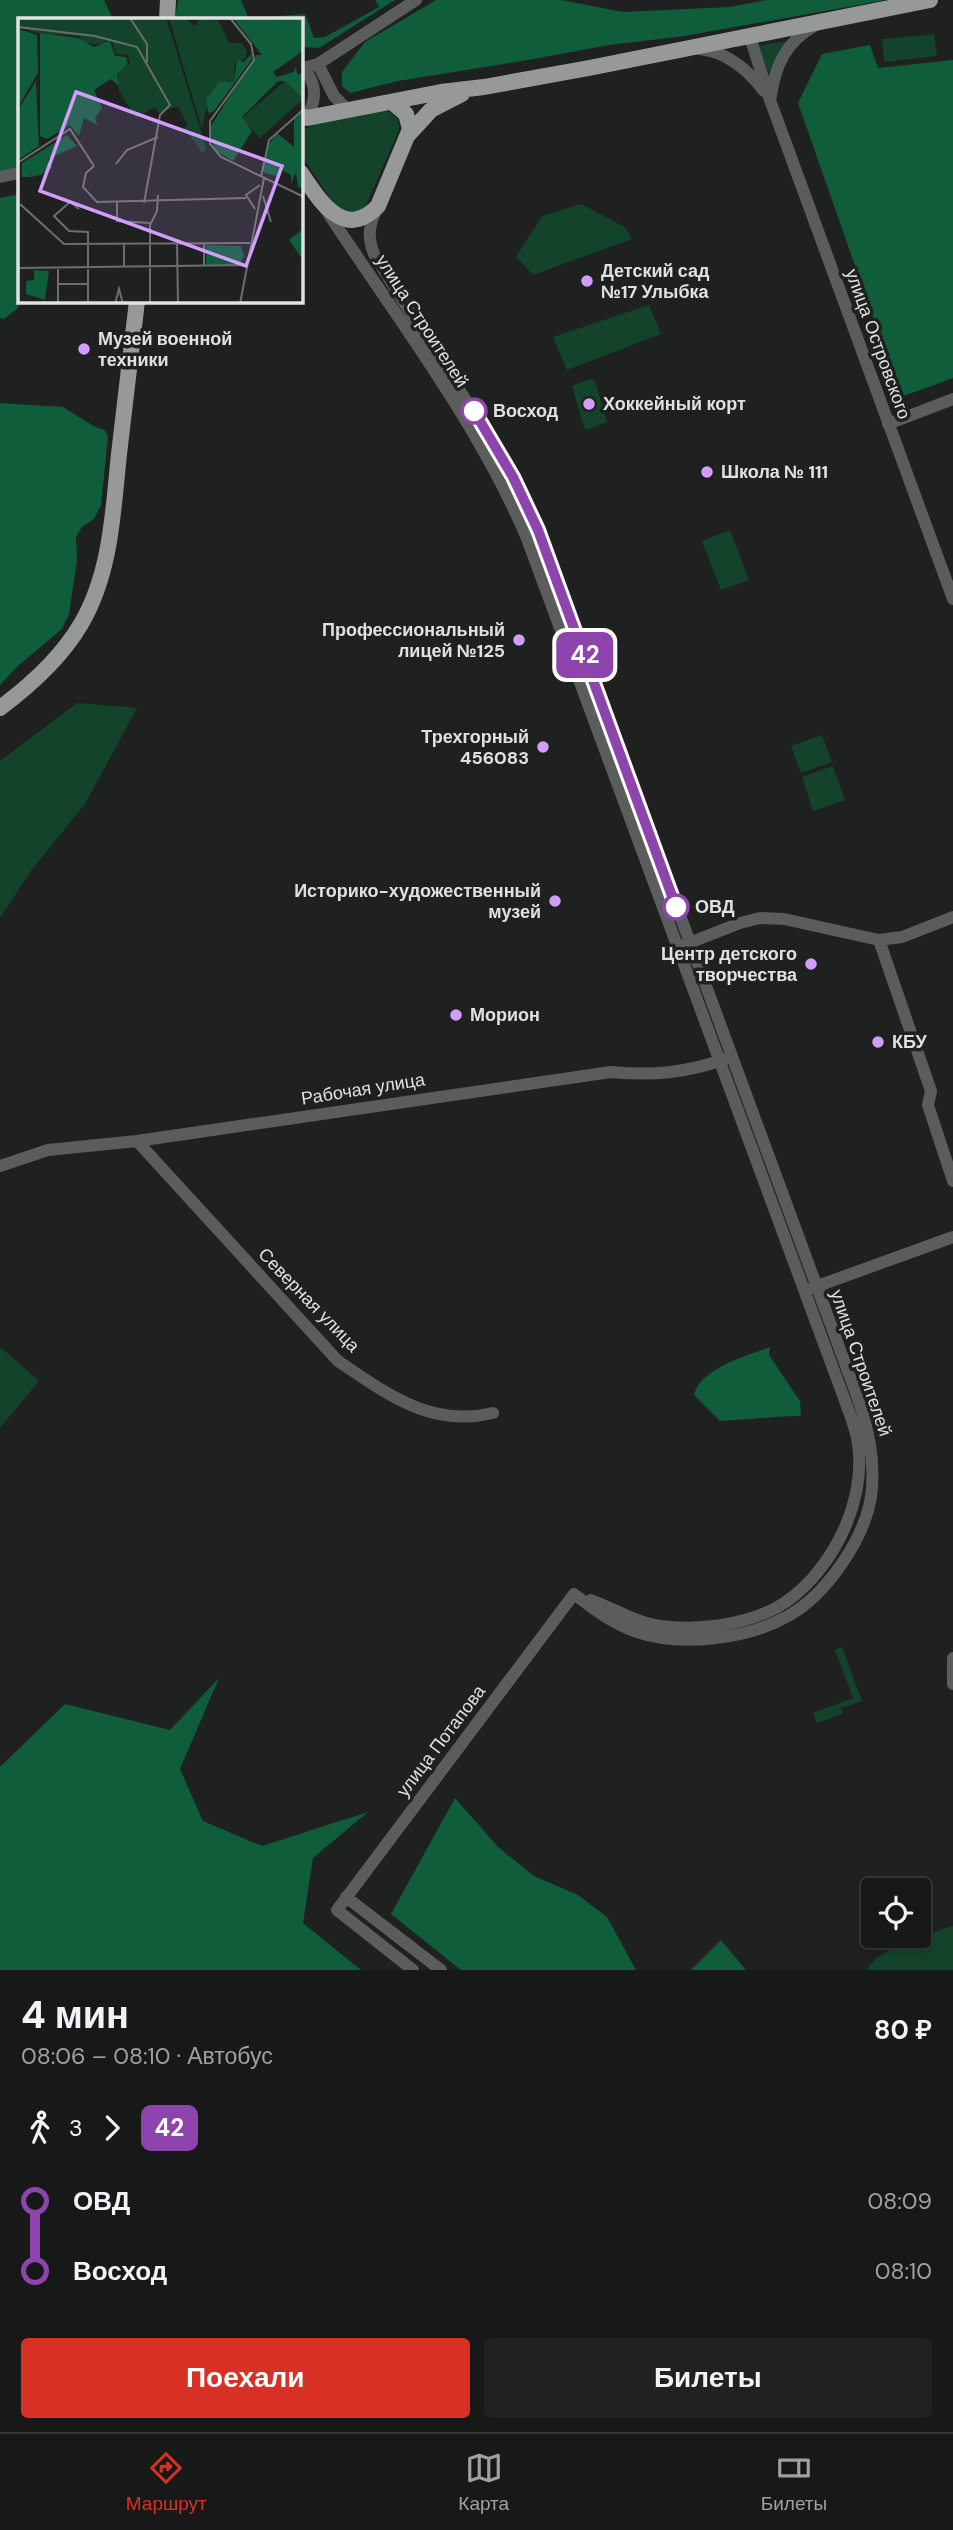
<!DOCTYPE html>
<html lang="ru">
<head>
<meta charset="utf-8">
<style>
	body { margin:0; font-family:"DM Sans",sans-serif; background:#1f2220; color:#f1f3f6; height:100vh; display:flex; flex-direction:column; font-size:26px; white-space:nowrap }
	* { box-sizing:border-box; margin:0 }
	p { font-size:23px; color:#9ea0a1 }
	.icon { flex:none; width:38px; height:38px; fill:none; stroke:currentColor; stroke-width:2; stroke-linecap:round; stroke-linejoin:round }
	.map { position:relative; height:1970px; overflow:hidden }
	.sheet { display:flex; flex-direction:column; background:#161917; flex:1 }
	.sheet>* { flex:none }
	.badge { padding:0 14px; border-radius:10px; font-size:24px; line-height:46px }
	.buttons { position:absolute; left:861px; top:1878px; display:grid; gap:14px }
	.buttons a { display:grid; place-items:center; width:70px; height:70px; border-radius:7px; background:#161917; box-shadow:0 4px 10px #0003,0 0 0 2px #353836; font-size:35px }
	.map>.badge { position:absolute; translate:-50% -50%; box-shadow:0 0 0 4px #fff }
	.legs { display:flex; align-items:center; gap:10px; height:77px; padding:0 21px; font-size:23px }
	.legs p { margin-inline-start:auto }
	.overview { display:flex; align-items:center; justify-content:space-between; height:119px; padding:0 21px }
	h1 { font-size:38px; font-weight:700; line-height:52px }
	.primary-button { display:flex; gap:14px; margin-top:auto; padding:14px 21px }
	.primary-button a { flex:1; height:80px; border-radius:7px; background:#d93025; color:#fff; font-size:28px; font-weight:700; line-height:80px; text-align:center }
	.primary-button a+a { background:#1f2220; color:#f1f3f6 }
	ul { padding:0 21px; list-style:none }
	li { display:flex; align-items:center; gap:24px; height:70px; font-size:26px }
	li i { display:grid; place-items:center; width:10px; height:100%; margin:0 9px; background:currentColor }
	li i::after { content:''; width:18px; height:18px; margin:-9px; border:5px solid; border-radius:50%; background:#161917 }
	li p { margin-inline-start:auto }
	li:first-child i { background:linear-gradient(#0000 50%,currentColor 0) }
	li:last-child i { background:linear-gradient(currentColor 50%,#0000 0) }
	.menu { display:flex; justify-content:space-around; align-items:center; height:98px; border-top:2px solid #353836; background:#161917; font-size:19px; color:#9ea0a1 }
	.menu a { display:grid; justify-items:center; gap:4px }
	.menu .selected { color:#d93025 }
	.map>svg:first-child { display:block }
	.green { fill:#14432c }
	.forest { fill:#105d3b }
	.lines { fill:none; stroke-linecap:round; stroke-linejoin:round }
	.minor { stroke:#5b5c5c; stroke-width:12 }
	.major { stroke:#969997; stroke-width:16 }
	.line-1-casing { stroke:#fff; stroke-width:16 }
	.line-1 { stroke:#8e44ad; stroke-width:10 }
	.poi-dot { fill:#d29dfd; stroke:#1e211f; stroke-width:2.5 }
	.stop-1-dot { fill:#fff; stroke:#8e44ad; stroke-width:3.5 }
	.labels { text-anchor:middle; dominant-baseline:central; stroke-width:7; stroke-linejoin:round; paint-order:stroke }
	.poi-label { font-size:18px; font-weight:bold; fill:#e0e2e1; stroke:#1e211f; text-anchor:start }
	.street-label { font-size:18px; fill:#e0e2e1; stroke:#1e211f }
	.stop-label { font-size:18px; font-weight:bold; fill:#e0e2e1; stroke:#1e211f; text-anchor:start }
	.inset-road { fill:none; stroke:#6c6e6d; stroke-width:2 }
	.view { fill:#d29dfd; fill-opacity:0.15; stroke:#d29dfd; stroke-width:3.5 }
	.inset-edge { fill:none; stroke:#e0e2e1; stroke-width:3.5 }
</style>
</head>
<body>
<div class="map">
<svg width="953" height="1970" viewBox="0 0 953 1970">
	<rect width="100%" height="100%" fill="#1e211f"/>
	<path class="green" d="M934,34L937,56L884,62L882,39Z
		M786,41L769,74L758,46Z
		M382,111C394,112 400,117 399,130L367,203L362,210L350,213L336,207L304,159C300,149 298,135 308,127C317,120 367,114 382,111Z
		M581,204L625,227L632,239L533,275L516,257L542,216Z
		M649,305L661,334L567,370L553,337Z
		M590,379L595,381L607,422L586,430L584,427L572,386Z
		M730,530L749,580L721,590L702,541Z
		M77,703L137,708L85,804L30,872L0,918V761Z
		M822,735L832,762L801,773L791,746Z
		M833,766L845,800L813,811L802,777Z
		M0,1347L39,1381L0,1428Z
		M842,1647L862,1701L841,1708L843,1714L817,1723L813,1713L853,1698L835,1650Z
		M953,1926V1970H867C879,1946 928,1935 953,1926Z"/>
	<path class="forest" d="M0,0H104L113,19H19V167L0,171Z
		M178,0H241L249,19H175Z
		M375,0H395L319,48L301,47V19H268V17L305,14L314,38L325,37L379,7Z
		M436,0H561L623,12L729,7L767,0H886L685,36L609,45L534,59L398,81L350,93L342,86V72L365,42Z
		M870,45L878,68L953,60V378L901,397L798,103L822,54Z
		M19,194L21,301L17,309L4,319L0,318V198Z
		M0,403L63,407L95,427L105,430L108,437L101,505L94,519L82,527L76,537L77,560L69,614L62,629L19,665L0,685Z
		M770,1347L769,1355L800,1401L801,1416C774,1416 748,1420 720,1421L694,1395C700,1368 747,1356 770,1347Z
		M219,1678L180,1769L203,1821L262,1846L368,1812L313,1858L303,1923L361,1970H0V1767L65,1704L170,1730Z
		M455,1798L498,1847L534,1876L578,1895L607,1917L636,1970H461L391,1914Z
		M721,1940L746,1970H691Z"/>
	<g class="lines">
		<path class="minor" d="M750,37L770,100L953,599
			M700,49C728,52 748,70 764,91
			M318,64L334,96L349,111
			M771,96C775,66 786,42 814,26
			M307,118C316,100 318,84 303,68L318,64L416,0
			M0,177L19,173
			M377,208C369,225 367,237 374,254C434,355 504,447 548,557L856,1393C868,1428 876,1460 871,1497C864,1540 826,1595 788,1616C748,1639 681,1647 637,1632C613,1624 594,1609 574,1594
			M326,210C396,317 475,418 526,536L844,1398C849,1413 856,1428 858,1444C867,1504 829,1578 776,1608C743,1625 698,1631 661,1626C636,1623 615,1609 591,1600
			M888,424L953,399
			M879,940L931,1091L928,1105L953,1181
			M684,945L740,923L760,918L784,919L879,940L902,937L953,917
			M137,1141L338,1361C387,1394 431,1428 493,1413
			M0,1166L48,1150L137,1141L611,1072C652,1076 686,1073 725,1059
			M812,1288L953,1237
			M953,1658V1684
			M346,1897L441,1970
			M413,1970L337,1910L574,1594"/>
		<path class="major" d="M167,19L168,0
			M301,116L307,118L441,92L484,87L589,68L930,0
			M408,135L431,110L462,94
			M301,173C319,199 343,242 378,206L410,129L406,114L392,102
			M0,708C31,685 61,658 81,624C111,573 113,512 119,454C125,403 131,352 137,301"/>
	</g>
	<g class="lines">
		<g class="line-1-casing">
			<path id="line-1" d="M474,411L513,477L538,530L676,907"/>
		</g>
		<use href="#line-1" class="line-1"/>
	</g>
	<g class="poi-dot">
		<circle cx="587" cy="281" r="7"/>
		<circle cx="84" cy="349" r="7"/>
		<circle cx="589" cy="404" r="7"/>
		<circle cx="707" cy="472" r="7"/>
		<circle cx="519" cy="640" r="7"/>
		<circle cx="543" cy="747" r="7"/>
		<circle cx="555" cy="901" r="7"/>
		<circle cx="811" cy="964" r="7"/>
		<circle cx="456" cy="1015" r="7"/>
		<circle cx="878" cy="1042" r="7"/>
	</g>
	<g class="stop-1-dot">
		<circle cx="474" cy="411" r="12"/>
		<circle cx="676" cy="907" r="12"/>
	</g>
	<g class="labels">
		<g class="poi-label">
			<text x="601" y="271">Детский сад<tspan x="601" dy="21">№17 Улыбка</tspan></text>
			<text x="98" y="339">Музей военной<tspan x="98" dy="21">техники</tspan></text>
			<text x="603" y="404">Хоккейный корт</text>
			<text x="721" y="472">Школа № 111</text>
			<text x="505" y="630" text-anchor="end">Профессиональный<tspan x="505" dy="21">лицей №125</tspan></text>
			<text x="529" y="737" text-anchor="end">Трехгорный<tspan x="529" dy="21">456083</tspan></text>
			<text x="541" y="891" text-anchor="end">Историко-художественный<tspan x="541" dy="21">музей</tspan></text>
			<text x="797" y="954" text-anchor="end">Центр детского<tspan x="797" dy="21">творчества</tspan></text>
			<text x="470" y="1015">Морион</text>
			<text x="892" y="1042">КБУ</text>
		</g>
		<g class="street-label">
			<text transform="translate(422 321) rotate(57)">улица Строителей</text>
			<text transform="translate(878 344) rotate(70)">улица Островского</text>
			<text transform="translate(363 1089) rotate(-9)">Рабочая улица</text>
			<text transform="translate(309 1300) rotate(46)">Северная улица</text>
			<text transform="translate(861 1363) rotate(71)">улица Строителей</text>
			<text transform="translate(441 1741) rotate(-53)">улица Потапова</text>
		</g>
		<g class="stop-label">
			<text x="493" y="411">Восход</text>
			<text x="695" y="907">ОВД</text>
		</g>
	</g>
	<g transform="translate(18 18)">
		<rect width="285" height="285" fill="#1e211f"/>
		<path d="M0,0H148L188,130L185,136L166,110L170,107L160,88L141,95L137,89L118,100L101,73L100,54L112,46L110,37L98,36L93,21L85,27L66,25L61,18L19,15L0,9ZM151,0H167L177,8L183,0L200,2L211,25H224L229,33L227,41L217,46L216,64H201L191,77L184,111ZM267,63L285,81L242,120L224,100Z" fill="#14432c"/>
		<path d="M215,0H285V33L255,54L259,59L276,54L277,48L280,57L285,54V81L267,63H260L224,99L234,113L215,143L197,132L191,111L238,37H244ZM0,11L19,17L20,55L0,89ZM22,15L60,20L76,29L92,23L97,38L108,39L110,46L99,56L101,68L93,61L76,72L84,90L77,100L80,107L66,100L61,118L52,107L29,121L22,118ZM233,36L234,41L196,93L190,95L188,81L201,64H216L219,42L226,44ZM18,63L21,128L0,142V92ZM285,93V170L280,169L278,154L273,166V157L264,152L262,159L244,154L251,127L259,115L276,129V101ZM49,117L59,128L30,141L34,150L23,157L13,159L12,153V159H4V145ZM285,211V242L271,222ZM188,227L223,228L226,238L221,248H188ZM16,252L31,253L27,282L8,276V263L16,262Z" fill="#105d3b"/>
		<path class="inset-road" d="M112,0L129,26V44M212,0L233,26L236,42L192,103V126L203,139L286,179M0,9L77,18L119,29L152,87L142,97L126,185M0,144V189M1,144L52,111L76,148M98,146L109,132L140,119M76,148L68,155L65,169L79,184L228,180M243,159L251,122L286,91M245,178L253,204M99,184V203L132,205M2,186L46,226L232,225M61,191L52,184L36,198L51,213L70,214V286M237,191L228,177L242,167M159,225L160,286M186,225V249M106,248V226M0,250L229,247M40,250V286M40,266H70M97,286L101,271L105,286M132,286V207L139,193L140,177M222,286L246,160"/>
		<path class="view" d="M58,74L264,148L228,248L22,173Z"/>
		<rect width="285" height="285" class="inset-edge"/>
	</g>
</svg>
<div class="buttons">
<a><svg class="icon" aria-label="locate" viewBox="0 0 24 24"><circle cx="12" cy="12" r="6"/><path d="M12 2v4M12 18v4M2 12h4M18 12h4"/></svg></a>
</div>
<b class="badge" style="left:585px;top:655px;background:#8e44ad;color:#fff">42</b>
</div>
<section class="sheet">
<div class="overview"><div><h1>4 мин</h1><p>08:06 – 08:10 · Автобус</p></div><b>80 ₽</b></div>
<div class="legs"><svg class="icon" aria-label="walk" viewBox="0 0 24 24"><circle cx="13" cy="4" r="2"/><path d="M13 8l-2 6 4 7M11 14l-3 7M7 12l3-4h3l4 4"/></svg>3<svg class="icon" aria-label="forward" viewBox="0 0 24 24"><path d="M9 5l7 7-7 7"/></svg><b class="badge" style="background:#8e44ad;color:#fff">42</b></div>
<ul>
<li><i style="color:#8e44ad"></i><b>ОВД</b><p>08:09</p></li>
<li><i style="color:#8e44ad"></i><b>Восход</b><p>08:10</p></li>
</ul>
<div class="primary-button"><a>Поехали</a><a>Билеты</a></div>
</section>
<nav class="menu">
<a class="selected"><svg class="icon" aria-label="directions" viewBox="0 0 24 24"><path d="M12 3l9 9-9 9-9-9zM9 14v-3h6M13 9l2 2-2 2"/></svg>Маршрут</a>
<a><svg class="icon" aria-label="map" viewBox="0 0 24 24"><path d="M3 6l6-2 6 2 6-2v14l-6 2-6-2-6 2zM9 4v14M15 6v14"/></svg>Карта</a>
<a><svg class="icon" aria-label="tickets" viewBox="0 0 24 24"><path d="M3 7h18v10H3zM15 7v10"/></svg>Билеты</a>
</nav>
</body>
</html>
